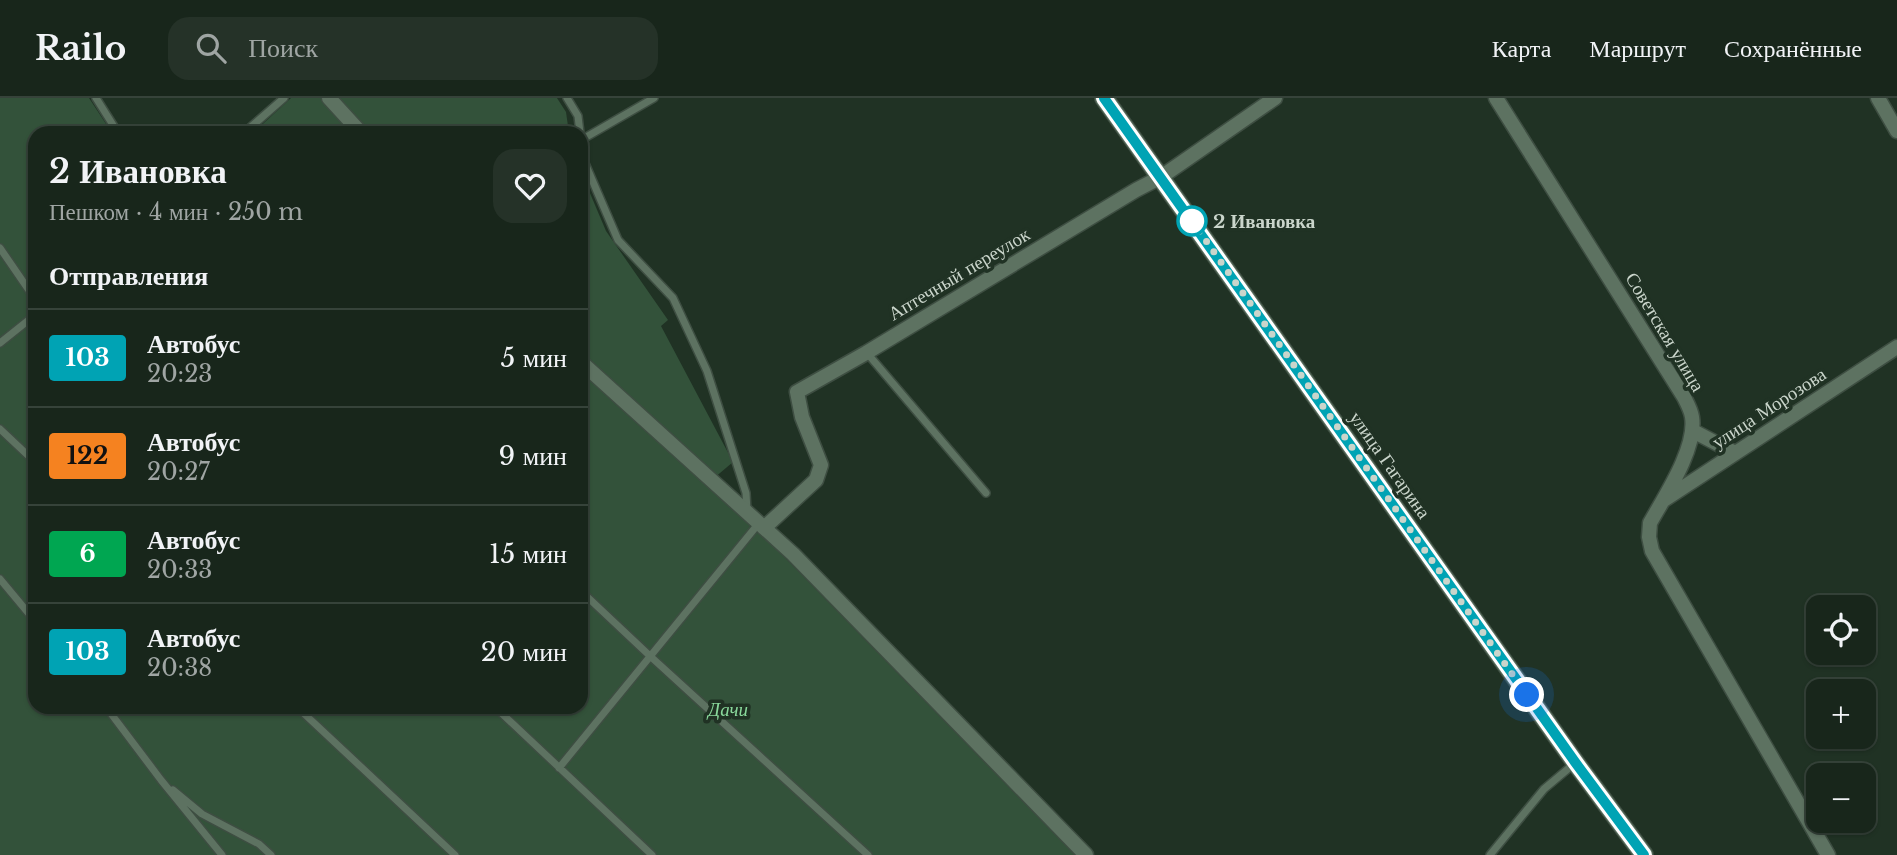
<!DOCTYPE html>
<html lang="ru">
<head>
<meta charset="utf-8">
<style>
	body { margin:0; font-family:"Libre Baskerville",serif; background:#253228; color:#f1f3f6; height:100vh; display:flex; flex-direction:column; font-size:26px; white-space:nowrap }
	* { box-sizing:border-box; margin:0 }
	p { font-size:23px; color:#9fa5a3 }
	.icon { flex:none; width:38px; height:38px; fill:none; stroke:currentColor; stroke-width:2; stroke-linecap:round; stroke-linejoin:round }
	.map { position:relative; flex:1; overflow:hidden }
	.sheet { position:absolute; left:28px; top:28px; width:560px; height:588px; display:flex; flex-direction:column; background:#18261b; border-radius:21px; box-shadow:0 2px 5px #0004,0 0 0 2px #36433a }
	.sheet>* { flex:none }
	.badge { padding:0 14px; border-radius:5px; font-size:24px; line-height:46px }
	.fabs { position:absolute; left:1806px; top:497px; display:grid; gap:14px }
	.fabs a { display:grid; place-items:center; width:70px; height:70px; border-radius:14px; background:#18261b; box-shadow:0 2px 5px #0004,0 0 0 2px #36433a; font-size:35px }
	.you { position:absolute; width:35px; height:35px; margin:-18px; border:5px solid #fff; border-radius:50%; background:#1a73e8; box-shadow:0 0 0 10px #1a73e833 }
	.map>.badge { position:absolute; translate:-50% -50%; box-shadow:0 0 0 4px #fff }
	h2 { padding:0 21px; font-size:26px; line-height:63px }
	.round { display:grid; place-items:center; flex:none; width:74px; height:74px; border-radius:21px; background:#253228 }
	.overview { display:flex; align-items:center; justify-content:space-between; height:119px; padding:0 21px }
	h1 { font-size:33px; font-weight:600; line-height:52px }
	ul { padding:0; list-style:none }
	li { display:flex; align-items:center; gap:21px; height:98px; padding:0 21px; border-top:2px solid #36433a }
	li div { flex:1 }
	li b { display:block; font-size:26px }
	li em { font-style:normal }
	li .badge { min-width:77px; font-weight:700; text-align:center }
	header { display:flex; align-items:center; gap:42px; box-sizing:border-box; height:98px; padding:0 35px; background:#18261b; border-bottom:2px solid #36433a }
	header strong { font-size:33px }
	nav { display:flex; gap:38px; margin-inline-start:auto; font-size:24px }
	.search { width:490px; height:63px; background:#253228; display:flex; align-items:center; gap:18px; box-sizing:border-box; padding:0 24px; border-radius:21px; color:#9fa5a3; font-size:26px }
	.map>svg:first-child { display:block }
	.green { fill:#33523a }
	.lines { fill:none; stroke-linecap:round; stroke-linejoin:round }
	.service-casing { stroke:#3e4e42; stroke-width:10 }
	.minor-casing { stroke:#3e4e42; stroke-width:17 }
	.tertiary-casing { stroke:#3e4e42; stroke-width:20 }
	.service { stroke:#5d7261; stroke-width:7 }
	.minor { stroke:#5d7261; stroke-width:14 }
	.tertiary { stroke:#5d7261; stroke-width:18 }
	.line-casing { stroke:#fff; stroke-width:16 }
	.line { stroke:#00a3b4; stroke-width:10 }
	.walk { stroke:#cad5cb; stroke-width:7; stroke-dasharray:0 12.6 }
	.stop-dot { fill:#fff; stroke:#00a3b4; stroke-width:3.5 }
	.labels { text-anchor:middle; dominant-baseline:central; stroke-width:7; stroke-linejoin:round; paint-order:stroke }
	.stop-label { font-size:19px; font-weight:bold; fill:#cad5cb; stroke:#203224; text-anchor:start }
	.street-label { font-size:19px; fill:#cad5cb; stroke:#203224 }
	.park-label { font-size:19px; font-style:italic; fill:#89d89b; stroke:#203224 }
</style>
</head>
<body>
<header>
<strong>Railo</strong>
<div class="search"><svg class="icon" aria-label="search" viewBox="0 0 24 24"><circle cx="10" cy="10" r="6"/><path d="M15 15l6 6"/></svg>Поиск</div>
<nav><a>Карта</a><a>Маршрут</a><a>Сохранённые</a></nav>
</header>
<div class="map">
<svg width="1897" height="757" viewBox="0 0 1897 757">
	<rect width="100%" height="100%" fill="#203224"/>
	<path class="green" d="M0,0H89L112,35H35V609H581V74L606,133L668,222L661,228L733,364L707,386L759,433L1075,757H0Z
		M291,0H557L566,14L569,35H253Z"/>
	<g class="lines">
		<g class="service-casing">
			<path id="service" d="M96,0L118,35
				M567,0L578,18L580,35
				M654,0L581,42L584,63L618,142L673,200L707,273L746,395L747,413
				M244,35L284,0
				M0,150L35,201
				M0,245L35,217
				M867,255L986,395
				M0,331L35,364
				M0,481L35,523
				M581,493L650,558L868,757
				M106,609L161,682L222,757
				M297,609L455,757
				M495,609L652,757
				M559,670L759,425
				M173,692L202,716L259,746L271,757
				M1490,757L1544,691L1575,665"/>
		</g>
		<g class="minor-casing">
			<path id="minor" d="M329,0L361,35
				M1496,0L1684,299C1687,305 1691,312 1692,319C1697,350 1665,398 1650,425L1649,439L1652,453L1828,757
				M1878,0L1897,33
				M581,264L793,456L1086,757
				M1693,333L1735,355
				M1664,402L1897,249
				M764,430L816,382L821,367L802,319L797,294L866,255L1136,92L1161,79L1275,0"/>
		</g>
		<g class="tertiary-casing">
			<path id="tertiary" d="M1104,0L1575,664L1644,757"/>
		</g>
		<use href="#service" class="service"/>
		<use href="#minor" class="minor"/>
		<use href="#tertiary" class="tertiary"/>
	</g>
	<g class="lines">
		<g class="line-casing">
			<path id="line" d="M1104,0L1575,664L1644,757"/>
		</g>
		<use href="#line" class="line"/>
		<path class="walk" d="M1192,123L1527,597"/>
	</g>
	<circle class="stop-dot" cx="1192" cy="123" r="14"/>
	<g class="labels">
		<g class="stop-label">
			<text x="1213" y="123">2 Ивановка</text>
		</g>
		<g class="street-label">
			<text transform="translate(959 176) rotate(-31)">Аптечный переулок</text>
			<text transform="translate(1665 234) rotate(59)">Советская улица</text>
			<text transform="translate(1769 310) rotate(-33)">улица Морозова</text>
			<text transform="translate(1390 367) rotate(55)">улица Гагарина</text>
		</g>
		<g class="park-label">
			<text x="728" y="611">Дачи</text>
		</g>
	</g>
</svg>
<div class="fabs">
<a><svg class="icon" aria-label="locate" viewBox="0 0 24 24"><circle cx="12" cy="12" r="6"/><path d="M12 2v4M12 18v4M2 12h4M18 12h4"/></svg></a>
<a>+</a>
<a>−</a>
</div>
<div class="you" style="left:1527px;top:597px"></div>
<section class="sheet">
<div class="overview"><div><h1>2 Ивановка</h1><p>Пешком · 4 мин · 250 m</p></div><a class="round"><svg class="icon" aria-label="heart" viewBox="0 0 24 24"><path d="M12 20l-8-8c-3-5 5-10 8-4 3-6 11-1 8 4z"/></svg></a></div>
<h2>Отправления</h2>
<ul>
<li><span class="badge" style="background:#00a3b4;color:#fff">103</span><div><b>Автобус</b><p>20:23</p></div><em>5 мин</em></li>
<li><span class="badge" style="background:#f58220;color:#111">122</span><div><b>Автобус</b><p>20:27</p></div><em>9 мин</em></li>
<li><span class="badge" style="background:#00a651;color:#fff">6</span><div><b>Автобус</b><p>20:33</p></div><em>15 мин</em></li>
<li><span class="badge" style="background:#00a3b4;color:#fff">103</span><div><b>Автобус</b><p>20:38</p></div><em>20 мин</em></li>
</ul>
</section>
</div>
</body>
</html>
